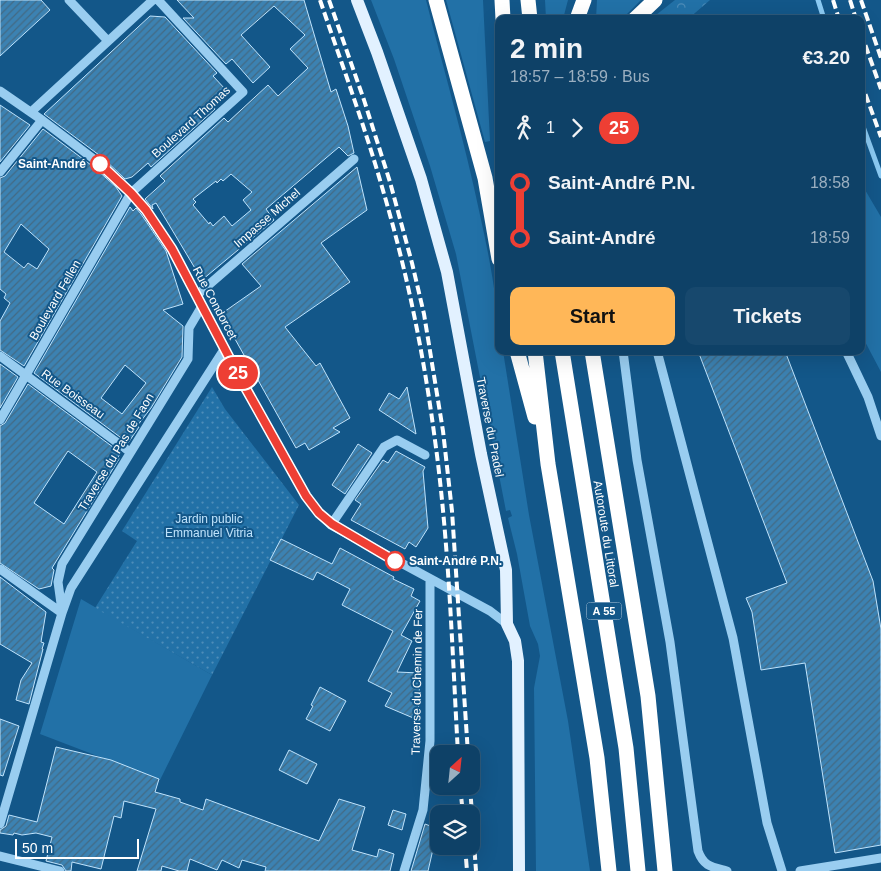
<!DOCTYPE html>
<html lang="en">
<head>
<meta charset="utf-8">
<style>
	body { margin:0; font-family:Helvetica,sans-serif; background:#17486d; color:#f1f3f6; height:100vh; display:flex; flex-direction:column; font-size:19px; white-space:nowrap }
	* { box-sizing:border-box; margin:0 }
	p { font-size:16px; color:#9bafc0 }
	.icon { flex:none; width:28px; height:28px; fill:none; stroke:currentColor; stroke-width:2; stroke-linecap:round; stroke-linejoin:round }
	.map { position:relative; flex:1; overflow:hidden }
	.side { position:absolute; left:495px; top:15px; width:370px; height:340px; display:flex; flex-direction:column; background:#0e4167; border-radius:10px; box-shadow:0 5px 20px #0002,0 0 0 1px #2e5a7b }
	.side>* { flex:none }
	.badge { padding:0 10px; border-radius:16px; font-size:18px; line-height:32px }
	.needle { width:32px; rotate:27deg }
	.tools { position:absolute; left:430px; top:745px; display:grid; gap:10px }
	.tools a { display:grid; place-items:center; width:50px; height:50px; border-radius:10px; background:#0e4167; box-shadow:0 5px 20px #0002,0 0 0 1px #2e5a7b; font-size:25px }
	.scale { position:absolute; left:15px; bottom:12px; width:124px; box-sizing:border-box; padding-left:5px; border:2px solid #fff; border-top:0; font-size:14px; line-height:18px; white-space:nowrap; color:#fff; -webkit-text-stroke:4px #135789; paint-order:stroke }
	.map>.badge { position:absolute; translate:-50% -50%; box-shadow:0 0 0 2px #fff }
	.legs { display:flex; align-items:center; gap:8px; height:55px; padding:0 15px; font-size:16px }
	.legs p { margin-inline-start:auto }
	.headline { display:flex; align-items:center; justify-content:space-between; height:85px; padding:0 15px }
	h1 { font-size:28px; font-weight:700; line-height:38px }
	.primary-button { display:flex; gap:10px; margin-top:auto; padding:10px 15px }
	.primary-button a { flex:1; height:58px; border-radius:10px; background:#ffb758; color:#111; font-size:20px; font-weight:700; line-height:58px; text-align:center }
	.primary-button a+a { background:#17486d; color:#f1f3f6 }
	ul { padding:0 15px; list-style:none }
	li { display:flex; align-items:center; gap:18px; height:55px; font-size:19px }
	li i { display:grid; place-items:center; width:8px; height:100%; margin:0 6px; background:currentColor }
	li i::after { content:''; width:12px; height:12px; margin:-6px; border:4px solid; border-radius:50%; background:#0e4167 }
	li p { margin-inline-start:auto }
	li:first-child i { background:linear-gradient(#0000 50%,currentColor 0) }
	li:last-child i { background:linear-gradient(currentColor 50%,#0000 0) }
	.map>svg:first-child { display:block }
	.grass { fill:#2271a7 }
	.forest { fill:url(#forest-crowns) }
	.garden { fill:url(#garden-dots) }
	.lines { fill:none; stroke-linecap:round; stroke-linejoin:round }
	.stream { stroke:#8bcaf3; stroke-width:5 }
	.building { fill:url(#building-hatch); stroke:#bfe3fc; fill-rule:evenodd }
	.minor { stroke:#99cdf0; stroke-width:9 }
	.major { stroke:#e2f1ff; stroke-width:12 }
	.highway { stroke:#fff; stroke-width:15 }
	.rail { stroke:#fff; stroke-width:4; stroke-dasharray:9 4; stroke-linecap:butt }
	.line-1-casing { stroke:#fff; stroke-width:11 }
	.line-1 { stroke:#ee3f34; stroke-width:8 }
	.stop-1-dot { fill:#fff; stroke:#ee3f34; stroke-width:2.5 }
	.labels { text-anchor:middle; dominant-baseline:central; stroke-width:4; stroke-linejoin:round; paint-order:stroke }
	.shield { fill:#135789; stroke:#b8cddc; stroke-width:1 }
	.shield-label { font-size:11px; font-weight:bold; fill:#fff }
	.street-label { font-size:12px; fill:#fff; stroke:#135789 }
	.stop-label { font-size:12px; font-weight:bold; fill:#fff; stroke:#135789; text-anchor:end }
	.park-label { font-size:12px; fill:#bfe3fc; stroke:#135789 }
</style>
</head>
<body>
<div class="map">
<svg width="881" height="871" viewBox="0 0 881 871">
	<defs>
		<pattern id="forest-crowns" width="20" height="18" patternUnits="userSpaceOnUse" patternTransform="scale(1.25)"><rect width="20" height="18" fill="#2271a7"/><path d="M2 6a3 3 0 1 1 6 0M12 15a3 3 0 1 1 6 0" fill="none" stroke="#4e8db9"/></pattern>
		<pattern id="garden-dots" width="8" height="8" patternUnits="userSpaceOnUse" patternTransform="scale(1.25)"><rect width="8" height="8" fill="#2271a7"/><path d="M2 2h.1M6 6h.1" fill="none" stroke="#4e8db9" stroke-width="1.8" stroke-linecap="round"/></pattern>
		<pattern id="building-hatch" width="6" height="6" patternUnits="userSpaceOnUse" patternTransform="scale(1.25)"><rect width="6" height="6" fill="#3c82b2"/><path d="M-1 1l2-2M0 6l6-6M5 7l2-2" fill="none" stroke="#436a84"/></pattern>
	</defs>
	<rect width="100%" height="100%" fill="#135789"/>
	<path class="grass" d="M371,0H426C444,71 465,143 480,215C490,260 499,306 499,351H503L529,515L568,721L590,871H536L534,688L540,656L538,644L530,626L517,554L508,518L512,516L510,510L506,511L456,254L430,166L394,59Z
		M446,0H483L490,141L485,142Z
		M545,0H568L563,19H546Z
		M597,0H641L622,19H596Z
		M861,183L881,217V372L861,334Z
		M81,599L212,675L160,780L40,734Z"/>
	<path class="forest" d="M675,0H710L688,19H651Z"/>
	<path class="garden" d="M212,387L225,409L299,505L212,675L95,608L137,541L122,531Z"/>
	<g class="lines">
		<path class="stream" d="M818,0L824,19
			M861,121L881,176"/>
	</g>
	<path class="building" d="M0,0H41L50,10L0,56Z
		M177,0H304L331,92L336,89L348,126L354,153L348,156L339,147L266,209L274,220L202,280L156,203L152,205L153,209L145,199L165,181L160,176L224,118L228,122L268,85L278,96L308,68L290,49L305,35L274,6L241,35L270,67L253,83L232,59L226,64L183,18H194ZM231,174L252,192L243,200L251,210L232,226L224,216L213,226L210,222L209,224L193,205L196,202L193,199L216,181L217,183L221,179L223,181Z
		M150,16L165,17L217,73L213,76L226,90L211,104L215,109L151,167L148,163L132,177L125,179L103,158L44,114Z
		M0,105L30,125L0,162Z
		M43,129L95,168L116,187L122,196L24,366L0,350V321L10,303L4,298L6,294L0,289V178L5,176ZM21,224L49,249L37,269L28,263L24,268L4,252Z
		M357,167L367,210L321,243L350,282L285,327L316,366L320,363L350,418L333,428L340,432L309,450L305,443L296,448L221,314L261,286L242,264Z
		M130,207L133,211L136,208L141,214L166,251L183,304L163,310L183,326L182,357L151,408L137,426L139,427L128,443L34,373ZM125,365L146,383L122,414L101,398Z
		M698,351H785L873,581L881,629V845L835,853L805,663L761,670L752,612L746,598L787,583Z
		M0,364L18,377L0,408Z
		M28,384L121,453L118,457L119,459L52,568L54,570L51,586L39,589L0,563V426L5,423ZM68,451L97,472L64,524L34,503Z
		M407,387L416,434L379,410L389,393L399,399Z
		M358,444L372,453L345,494L332,485Z
		M396,451L425,467L423,471L428,528L416,547L409,542L405,549L351,520L361,504L355,500L383,460L388,463Z
		M281,539L332,564L340,548L394,577L393,579L414,589L411,596L420,601L401,635L412,641L397,672L420,673L418,720L385,706L392,693L368,681L393,631L342,605L350,589L317,572L313,580L270,560Z
		M0,577L46,612L41,642L44,643L42,649H43L29,704L16,700L21,680L32,663L0,644Z
		M320,687L346,701L330,731L306,719L313,706L311,705Z
		M0,719L19,726L3,776L0,775Z
		M56,747L111,760L159,779L155,792L180,799V802L203,810L206,799L319,841L339,799L365,807L352,850L377,857L379,849L394,854L390,871H265L266,867L242,860L239,868L222,860L217,870L190,859L187,871H179L162,866L161,871H137L156,809L124,801L121,818L114,816L101,869L72,862L71,871H66L62,865L46,861L52,837L36,833L22,835L14,833L13,835L0,833V830L6,826L9,815L37,822Z
		M289,750L317,764L307,784L279,770Z
		M393,810L406,814L402,830L388,825Z
		M425,824L433,827L434,845L428,871H411Z"/>
	<g class="lines">
		<path class="minor" d="M69,0L108,41
			M0,91L42,120L99,163L131,193L146,210L172,249L240,378L306,496L319,513L331,525L490,611L507,624
			M31,112L153,0
			M0,172L42,120
			M197,295L354,159
			M623,351L637,460L670,642L698,851C704,867 712,867 727,871
			M657,351L733,638L767,823L782,871
			M846,351L868,397L881,436
			M0,356L130,452
			M0,420L131,193L243,92L158,0
			M331,525L384,447L397,440L425,455
			M0,569L62,613
			M62,611L58,582L62,564L188,359L189,328L202,306
			M0,824L62,613L71,588L225,348
			M0,856L60,871
			M404,871L423,810L430,741V579
			M800,871L881,858"/>
		<path class="major" d="M357,0L377,52L421,179L447,272L481,454L506,570L507,624L515,641L518,661L519,871"/>
		<path class="highway" d="M436,0L485,178L499,259
			M502,0L503,19
			M528,0L530,19
			M577,19L584,0
			M635,19L655,0
			M517,351L535,417
			M535,351L548,464L597,758L609,871
			M562,351L626,748L638,871
			M592,351L648,696L665,871"/>
		<path class="rail" d="M320,0C341,62 364,124 382,187C406,268 423,350 434,433C449,539 452,647 458,754
			M329,0L364,100L390,182L412,263L424,314L443,431L452,511L468,754
			M833,0L839,19
			M850,0L856,19
			M861,0L881,58
			M861,33L881,89
			M861,82L881,137
			M460,786L463,814
			M470,786L476,871
			M465,846L467,871"/>
	</g>
	<g class="lines">
		<g class="line-1-casing">
			<path id="line-1" d="M100,164L131,193L146,210L172,249L240,378L306,496L319,513L332,524L395,561"/>
		</g>
		<use href="#line-1" class="line-1"/>
	</g>
	<g class="stop-1-dot">
		<circle cx="100" cy="164" r="9"/>
		<circle cx="395" cy="561" r="9"/>
	</g>
	<g class="labels">
		<rect class="shield" x="586.5" y="602.5" width="35" height="17" rx="4"/>
		<g class="shield-label">
			<text x="604" y="611">A 55</text>
		</g>
		<g class="street-label">
			<text transform="translate(191 122) rotate(-42)">Boulevard Thomas</text>
			<text transform="translate(267 218) rotate(-41)">Impasse Michel</text>
			<text transform="translate(55 300) rotate(-60)">Boulevard Fellen</text>
			<text transform="translate(215 303) rotate(62)">Rue Condorcet</text>
			<text transform="translate(73 394) rotate(36)">Rue Boisseau</text>
			<text transform="translate(490 427) rotate(79)">Traverse du Pradel</text>
			<text transform="translate(116 452) rotate(-59)">Traverse du Pas de Faon</text>
			<text transform="translate(606 534) rotate(81)">Autoroute du Littoral</text>
			<text transform="translate(417 682) rotate(-89)">Traverse du Chemin de Fer</text>
		</g>
		<g class="stop-label">
			<text x="86" y="164">Saint-André</text>
			<text x="409" y="561" text-anchor="start">Saint-André P.N.</text>
		</g>
		<g class="park-label">
			<text x="209" y="519">Jardin public<tspan x="209" dy="14">Emmanuel Vitria</tspan></text>
		</g>
	</g>
</svg>
<div class="tools">
<a><svg class="needle" viewBox="-14 -14 28 28"><path d="M0-13l5 13h-10z" fill="#e53935"/><path d="M0 13l5-13h-10z" fill="#9bafc0"/></svg></a>
<a><svg class="icon" aria-label="layers" viewBox="0 0 24 24"><path d="M12 4l9 5-9 5-9-5zM3 14l9 5 9-5"/></svg></a>
</div>
<div class="scale">50 m</div>
<b class="badge" style="left:238px;top:373px;background:#ee3f34;color:#fff">25</b>
<section class="side">
<div class="headline"><div><h1>2 min</h1><p>18:57 – 18:59 · Bus</p></div><b>€3.20</b></div>
<div class="legs"><svg class="icon" aria-label="walk" viewBox="0 0 24 24"><circle cx="13" cy="4" r="2"/><path d="M13 8l-2 6 4 7M11 14l-3 7M7 12l3-4h3l4 4"/></svg>1<svg class="icon" aria-label="forward" viewBox="0 0 24 24"><path d="M9 5l7 7-7 7"/></svg><b class="badge" style="background:#ee3f34;color:#fff">25</b></div>
<ul>
<li><i style="color:#ee3f34"></i><b>Saint-André P.N.</b><p>18:58</p></li>
<li><i style="color:#ee3f34"></i><b>Saint-André</b><p>18:59</p></li>
</ul>
<div class="primary-button"><a>Start</a><a>Tickets</a></div>
</section>
</div>
</body>
</html>
